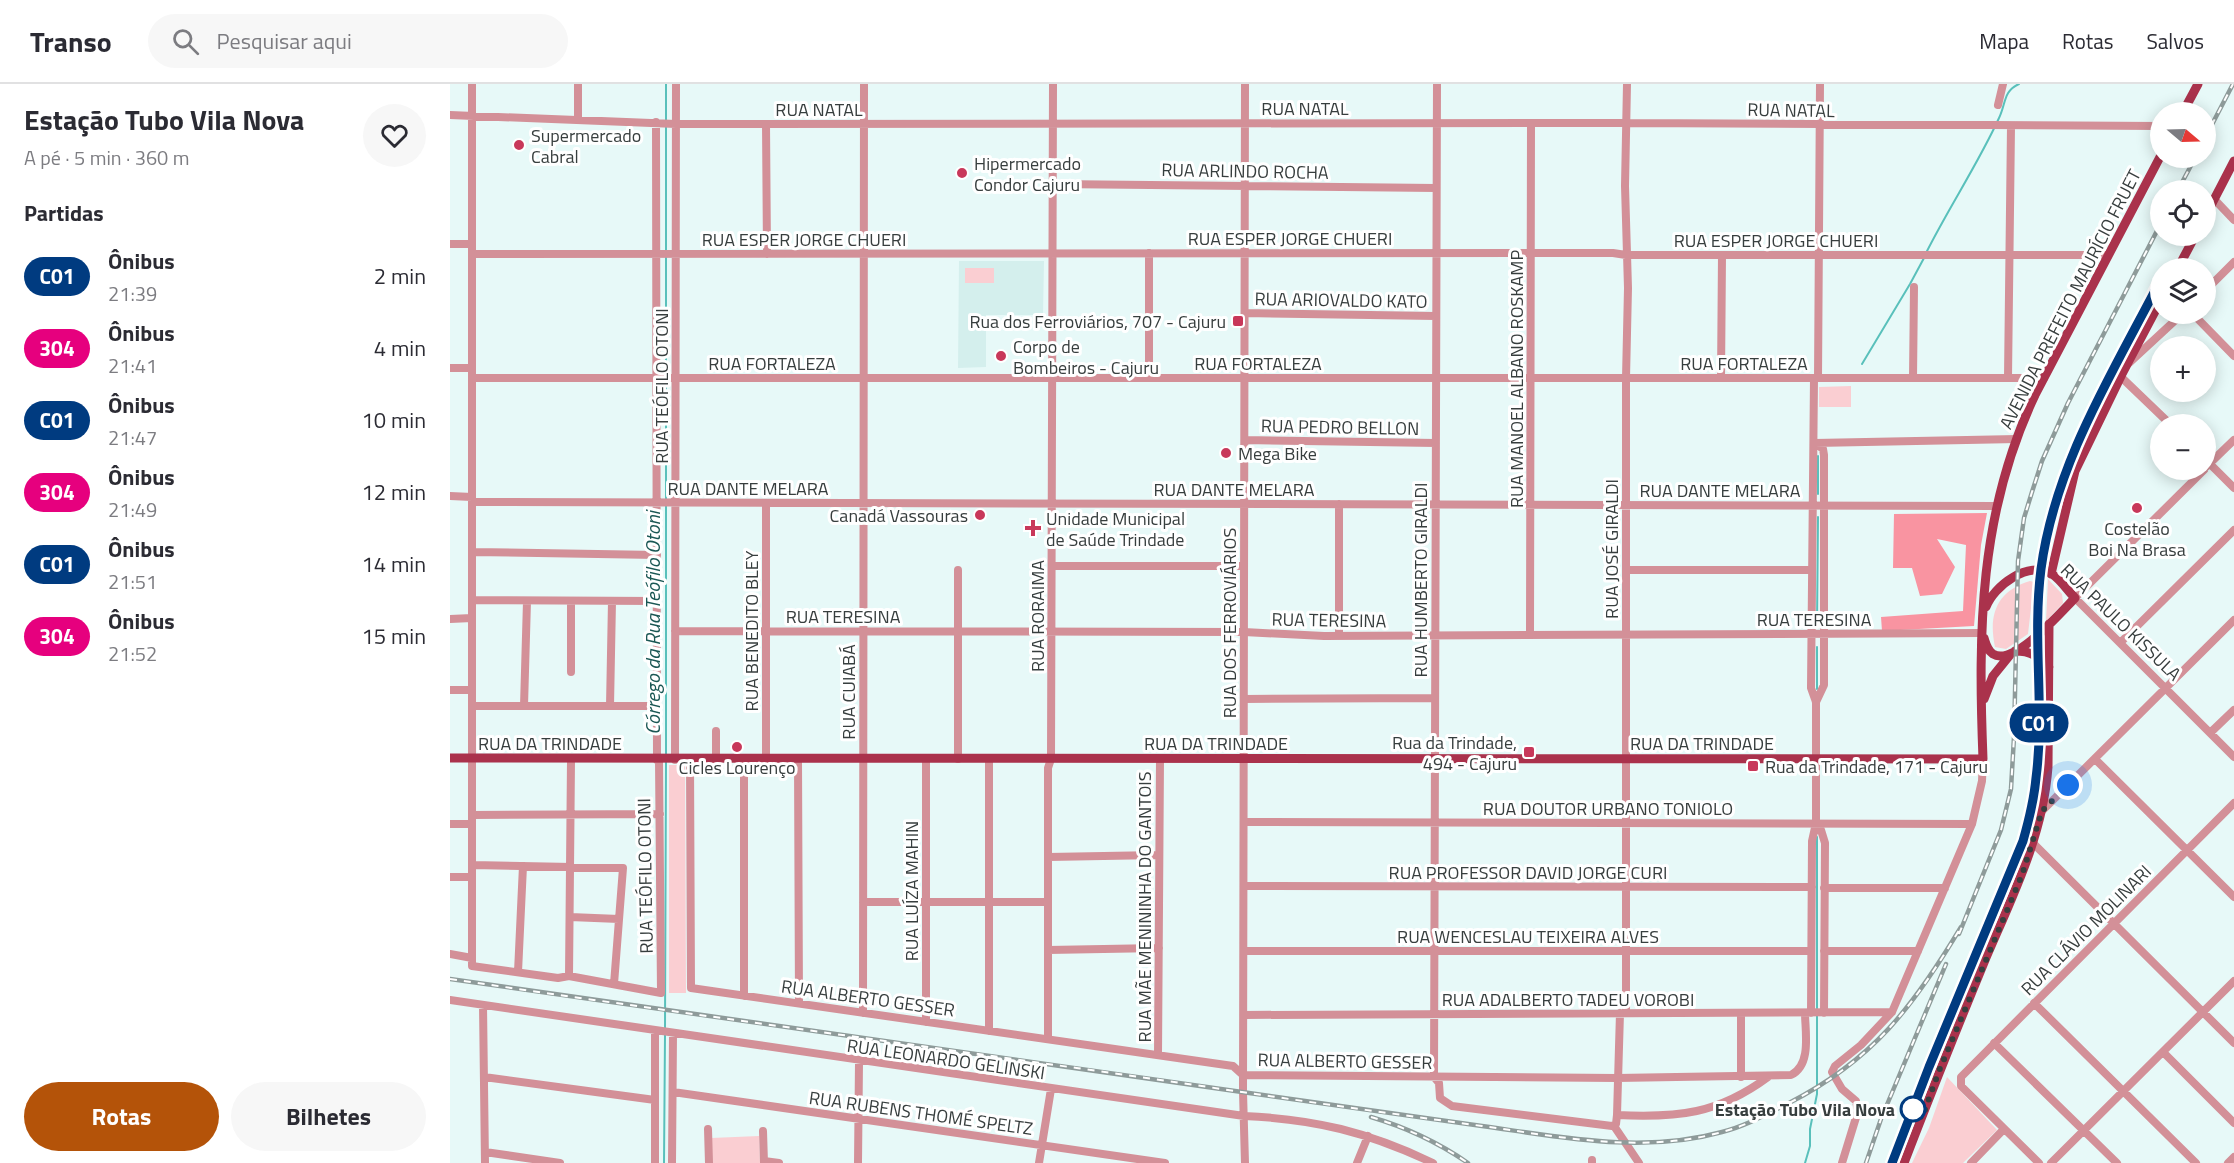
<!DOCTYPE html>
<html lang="pt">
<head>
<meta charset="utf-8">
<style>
	body { margin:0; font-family:"Titillium Web",sans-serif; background:#f7f7f7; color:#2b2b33; height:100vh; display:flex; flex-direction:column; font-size:22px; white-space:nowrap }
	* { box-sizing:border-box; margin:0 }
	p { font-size:20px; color:#7c7c81 }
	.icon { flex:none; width:33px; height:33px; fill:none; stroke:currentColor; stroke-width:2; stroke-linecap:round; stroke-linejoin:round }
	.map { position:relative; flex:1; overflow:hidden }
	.side { display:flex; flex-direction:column; background:#fff; width:450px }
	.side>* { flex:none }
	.badge { padding:0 12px; border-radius:20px; font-size:21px; line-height:39px }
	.needle { width:39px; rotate:109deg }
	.tools { position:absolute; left:1700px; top:18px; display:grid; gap:12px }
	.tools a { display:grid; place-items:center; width:66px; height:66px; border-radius:50%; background:#fff; box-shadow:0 3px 15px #0003; font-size:30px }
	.you { position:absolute; width:30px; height:30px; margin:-15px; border:4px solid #fff; border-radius:50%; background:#1a73e8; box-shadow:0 0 0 9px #1a73e833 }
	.map>.badge { position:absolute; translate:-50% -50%; box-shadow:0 0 0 3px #fff }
	h2 { padding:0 24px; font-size:22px; line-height:54px }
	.round { display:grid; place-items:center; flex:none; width:63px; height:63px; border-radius:32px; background:#f7f7f7 }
	.summary { display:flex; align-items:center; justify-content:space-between; height:102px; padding:0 24px }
	h1 { font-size:28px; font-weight:700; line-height:45px }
	.cta { display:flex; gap:12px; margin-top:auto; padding:12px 24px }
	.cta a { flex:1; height:69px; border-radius:36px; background:#b45309; color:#fff; font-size:24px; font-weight:700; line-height:69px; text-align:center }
	.cta a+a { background:#f7f7f7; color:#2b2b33 }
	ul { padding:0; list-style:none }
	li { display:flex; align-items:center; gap:18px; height:72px; padding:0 24px }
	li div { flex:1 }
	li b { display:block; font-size:22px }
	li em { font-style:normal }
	li .badge { min-width:66px; font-weight:700; text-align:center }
	header { display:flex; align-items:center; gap:36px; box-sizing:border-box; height:84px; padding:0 30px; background:#fff; border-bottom:2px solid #e1e1e2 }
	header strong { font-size:28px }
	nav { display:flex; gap:33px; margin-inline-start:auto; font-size:21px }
	.search { width:420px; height:54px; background:#f7f7f7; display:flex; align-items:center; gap:15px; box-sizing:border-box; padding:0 21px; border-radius:33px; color:#7c7c81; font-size:22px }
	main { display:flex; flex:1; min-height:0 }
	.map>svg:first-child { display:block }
	.built { fill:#d4efed }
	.green { fill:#faced2 }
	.forest { fill:#f994a1 }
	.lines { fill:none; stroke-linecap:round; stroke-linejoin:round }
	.stream { stroke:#59c0bb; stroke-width:2 }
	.minor { stroke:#d39098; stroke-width:8 }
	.major { stroke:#aa324c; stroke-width:9 }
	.rail-casing { stroke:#8e9b9a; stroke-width:4.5 }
	.rail { stroke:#fff; stroke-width:2; stroke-dasharray:7; stroke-linecap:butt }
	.line-casing { stroke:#fff; stroke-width:14 }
	.line { stroke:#003b80; stroke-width:9 }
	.walk { stroke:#373e3e; stroke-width:6; stroke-dasharray:0 10.8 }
	.poi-dot { fill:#c8385a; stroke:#fff; stroke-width:2 }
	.stop-dot { fill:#fff; stroke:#003b80; stroke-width:3 }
	.labels { text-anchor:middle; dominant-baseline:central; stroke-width:6; stroke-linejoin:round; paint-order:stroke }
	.street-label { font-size:18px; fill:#373e3e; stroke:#fff }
	.poi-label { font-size:18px; fill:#373e3e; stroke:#fff; text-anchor:start }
	.stop-label { font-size:18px; font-weight:bold; fill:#373e3e; stroke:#fff; text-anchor:end }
	.water-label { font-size:20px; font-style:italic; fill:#1a5754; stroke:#fff }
</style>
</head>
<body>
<header>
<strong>Transo</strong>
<div class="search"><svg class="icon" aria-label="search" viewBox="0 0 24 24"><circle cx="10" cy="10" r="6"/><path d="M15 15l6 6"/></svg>Pesquisar aqui</div>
<nav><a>Mapa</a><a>Rotas</a><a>Salvos</a></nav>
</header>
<main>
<section class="side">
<div class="summary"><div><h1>Estação Tubo Vila Nova</h1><p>A pé · 5 min · 360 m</p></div><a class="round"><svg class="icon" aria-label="heart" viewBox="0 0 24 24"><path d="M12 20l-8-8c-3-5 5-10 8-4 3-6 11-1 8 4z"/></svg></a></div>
<h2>Partidas</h2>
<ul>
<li><span class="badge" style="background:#003b80;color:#fff">C01</span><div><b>Ônibus</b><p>21:39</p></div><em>2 min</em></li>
<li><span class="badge" style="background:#e6007e;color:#fff">304</span><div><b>Ônibus</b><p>21:41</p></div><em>4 min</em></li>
<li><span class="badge" style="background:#003b80;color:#fff">C01</span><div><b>Ônibus</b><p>21:47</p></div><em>10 min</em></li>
<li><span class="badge" style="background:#e6007e;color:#fff">304</span><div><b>Ônibus</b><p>21:49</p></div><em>12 min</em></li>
<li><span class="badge" style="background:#003b80;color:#fff">C01</span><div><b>Ônibus</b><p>21:51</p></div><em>14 min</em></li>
<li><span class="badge" style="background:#e6007e;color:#fff">304</span><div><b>Ônibus</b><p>21:52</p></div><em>15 min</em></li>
</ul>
<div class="cta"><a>Rotas</a><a>Bilhetes</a></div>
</section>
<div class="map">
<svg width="1784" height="1079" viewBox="0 0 1784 1079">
	<rect width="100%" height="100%" fill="#e7f9f8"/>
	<path class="built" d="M509,177H594L593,231H536V283L508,284Z"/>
	<path class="green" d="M515,184H544V199H515Z
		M1401,302V323H1369V303Z
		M1598,495L1612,510L1613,519L1596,537Z
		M1580,497L1584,498L1578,550L1556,565L1545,563C1538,530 1547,507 1580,497Z
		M219,681H235L236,909H219Z
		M1497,993L1547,1046L1513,1079H1462L1479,1044Z
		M309,1052L310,1079H262L261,1054Z"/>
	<path class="forest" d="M1537,429L1531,461L1524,542L1432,547L1431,533L1513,527L1516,461L1487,455L1505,483L1492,510L1470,512L1462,484H1443L1444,430Z"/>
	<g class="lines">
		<path class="stream" d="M216,0V36
			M216,42V291
			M1476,169C1499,123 1528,80 1549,34C1556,20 1553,7 1569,0
			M1412,280L1460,200L1474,174
			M216,297V672
			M1368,410V372
			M1367,541L1368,433
			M1367,563V605
			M215,945L216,678
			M214,1079L215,951
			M1355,1079L1360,1062V1045L1367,1010V753"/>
		<path class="minor" d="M22,0V882L108,894L119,892L211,909L209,676
			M128,0V35
			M987,0L984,993L989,999L990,1014L1002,1022L1162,1042L1166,1040L1167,1031C1228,1034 1268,1030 1318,993
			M1548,21L1553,0
			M0,31L226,40L1177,39L1710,42
			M206,38L207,676
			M316,40L317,170
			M603,100L986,104
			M1764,115L1784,136
			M0,160H22
			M22,170L1163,169L1176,171H1658
			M1755,207L1784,178
			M795,229L986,232
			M1743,230L1784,272
			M1679,279L1732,230
			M0,284H22
			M1670,292L1720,340
			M22,294H1594
			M699,294V169
			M1271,294L1272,171
			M1368,294L1370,0
			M1463,294L1464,203
			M1558,294L1561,42
			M795,356L986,359
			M1365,359L1373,365L1374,371V601L1366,618
			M1365,359L1567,355
			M1755,375L1784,404
			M1757,382L1784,356
			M1754,386L1625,514L1784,673
			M0,412L22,413
			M22,418L1547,422
			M889,420V552
			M22,468L207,471
			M602,482H794
			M1176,486H1362
			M22,516L207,517
			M121,517V588
			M0,535L22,534
			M225,547L794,548L874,552L1532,549
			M1080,551L1081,39
			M1670,559L1784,446
			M0,606H22
			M794,615L985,614
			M22,622H207
			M74,622L77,517
			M160,622L162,517
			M1760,649L1784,626
			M508,675V486
			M539,675V947
			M1645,675L1784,813
			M225,676L226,0
			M240,676L241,904L783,982L793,991L1167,994L1341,991C1362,981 1355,947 1355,929
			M266,676V647
			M294,676V912
			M316,676V419
			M348,676L349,919
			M1592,727L1784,536
			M22,731L210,730
			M794,738L1522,740
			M1366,739L1371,746L1375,759L1374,929
			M0,740H22
			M1583,759L1784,959
			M598,773L709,771
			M22,781L173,784L164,900
			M0,793H22
			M794,802L1362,803
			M1374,804H1495
			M413,818H598
			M120,833L169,835
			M598,866L709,864
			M794,867H1361
			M1374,867H1468
			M0,870L22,874
			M68,888L73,782
			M119,892L121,676
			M0,916L794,1032C865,1035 918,1048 983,1079
			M1584,919L1746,1079
			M33,921L35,1079
			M413,929L414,0
			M1176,929V294L1178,204L1175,102L1177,0
			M1291,929V993
			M1361,929L1362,757L1366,739V618L1361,604L1364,294
			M794,931L1442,928
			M476,938V675
			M598,955V684L601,675L603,0
			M1544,959L1667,1079
			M1713,968L1784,1039
			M708,971L710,675
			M34,993L205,1016
			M223,1008L715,1079
			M1167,1031L1170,929
			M1164,1042L1189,1079
			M258,1045L259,1079
			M313,1047L314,1079
			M35,1068L110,1079
			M314,1077L329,1079
			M205,1079V947
			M222,1079L223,950
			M408,1079L409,978
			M589,1079L601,1005
			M795,1079L793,1008L795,0
			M907,1079L918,1052
			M1142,1079V1076
			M1392,1079L1408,1027L1406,1017L1392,1005L1382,988L1385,982L1411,961L1442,928L1522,740L1532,697L1533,675
			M1521,1079L1554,1045
			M1589,1079L1511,1002V993L1784,719
			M1601,1079L1784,897
			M1778,1079L1784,1073"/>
		<path class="major" d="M1733,28L1748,0
			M1755,133L1784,77
			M1728,184L1745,152
			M1601,490L1625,387L1672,290L1710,218
			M1534,554C1536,560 1537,566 1543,570C1564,583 1612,527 1625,514C1618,507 1610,495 1602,490C1578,476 1544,502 1536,523
			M1565,567C1581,567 1588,572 1599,583
			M1534,615L1543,592L1560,571
			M0,674L1533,675C1528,547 1529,429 1585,311L1710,73
			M1454,1079C1480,1011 1507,944 1535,876C1562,813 1593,752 1598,683L1599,540"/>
		<g class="rail-casing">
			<path id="rail" d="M1755,54L1783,0
				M1728,106L1745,74
				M1509,850L1551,746L1561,705L1564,653L1568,477L1574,434L1582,408L1592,377L1618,319L1710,141
				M0,895C264,934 528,969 792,1008C872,1020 952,1031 1032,1042C1111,1053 1193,1070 1272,1048C1296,1042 1317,1030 1339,1019C1423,976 1463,923 1511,843
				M921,1033C955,1043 989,1059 1018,1079
				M1416,1079L1431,1035L1496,880"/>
		</g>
		<use href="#rail" class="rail"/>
	</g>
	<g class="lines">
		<g class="line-casing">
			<path id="line" d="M1442,1079L1479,983L1573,757C1579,736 1584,716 1586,694C1595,625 1582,555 1591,485C1605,380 1662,290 1710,197"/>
		</g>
		<use href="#line" class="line"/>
		<path class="walk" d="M1463,1025L1472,1034L1489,987L1572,791L1592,727L1618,701"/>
	</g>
	<g class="poi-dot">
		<circle cx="69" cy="61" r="6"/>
		<circle cx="512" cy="89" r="6"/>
		<rect x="782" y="231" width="12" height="12" rx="3"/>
		<circle cx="551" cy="272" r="6"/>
		<circle cx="776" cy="369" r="6"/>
		<circle cx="1687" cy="424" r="6"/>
		<circle cx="530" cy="431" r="6"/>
		<path d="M580 435h6v6h6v6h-6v6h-6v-6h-6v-6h6z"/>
		<circle cx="287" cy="663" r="6"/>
		<rect x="1073" y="662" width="12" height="12" rx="3"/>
		<rect x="1297" y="676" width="12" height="12" rx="3"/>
	</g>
	<circle class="stop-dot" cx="1463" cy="1025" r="12"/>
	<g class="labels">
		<g class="street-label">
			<text x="855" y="24">RUA NATAL</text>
			<text x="369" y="25">RUA NATAL</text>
			<text transform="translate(1341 26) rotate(1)">RUA NATAL</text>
			<text transform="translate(795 87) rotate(1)">RUA ARLINDO ROCHA</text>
			<text x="840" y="154">RUA ESPER JORGE CHUERI</text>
			<text x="354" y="155">RUA ESPER JORGE CHUERI</text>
			<text x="1326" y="156">RUA ESPER JORGE CHUERI</text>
			<text transform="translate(1620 215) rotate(-63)">AVENIDA PREFEITO MAURÍCIO FRUET</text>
			<text transform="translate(891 216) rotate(1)">RUA ARIOVALDO KATO</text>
			<text x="322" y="279">RUA FORTALEZA</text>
			<text x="808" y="279">RUA FORTALEZA</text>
			<text x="1294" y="279">RUA FORTALEZA</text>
			<text transform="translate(1066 295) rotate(-90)">RUA MANOEL ALBANO ROSKAMP</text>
			<text transform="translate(211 302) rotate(-90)">RUA TEÓFILO OTONI</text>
			<text transform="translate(890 343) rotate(1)">RUA PEDRO BELLON</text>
			<text x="298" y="404">RUA DANTE MELARA</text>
			<text x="784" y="405">RUA DANTE MELARA</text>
			<text x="1270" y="406">RUA DANTE MELARA</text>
			<text transform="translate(1161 465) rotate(-90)">RUA JOSÉ GIRALDI</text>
			<text transform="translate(970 496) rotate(-90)">RUA HUMBERTO GIRALDI</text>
			<text x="393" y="532">RUA TERESINA</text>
			<text transform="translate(587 532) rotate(-90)">RUA RORAIMA</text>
			<text x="1364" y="535">RUA TERESINA</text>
			<text transform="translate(879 536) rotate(1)">RUA TERESINA</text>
			<text transform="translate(1671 538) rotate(44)">RUA PAULO KISSULA</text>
			<text transform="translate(779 539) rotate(-90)">RUA DOS FERROVIÁRIOS</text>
			<text transform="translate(301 547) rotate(-90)">RUA BENEDITO BLEY</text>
			<text transform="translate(398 608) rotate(-90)">RUA CUIABÁ</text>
			<text x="100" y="659">RUA DA TRINDADE</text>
			<text x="766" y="659">RUA DA TRINDADE</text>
			<text x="1252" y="659">RUA DA TRINDADE</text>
			<text x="1158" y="724">RUA DOUTOR URBANO TONIOLO</text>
			<text x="1078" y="788">RUA PROFESSOR DAVID JORGE CURI</text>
			<text transform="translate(195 792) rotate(-91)">RUA TEÓFILO OTONI</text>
			<text transform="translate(461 807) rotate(-90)">RUA LUÍZA MAHIN</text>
			<text transform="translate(694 823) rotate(-90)">RUA MÃE MENININHA DO GANTOIS</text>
			<text transform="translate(1636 846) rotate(-45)">RUA CLÁVIO MOLINARI</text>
			<text x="1078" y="852">RUA WENCESLAU TEIXEIRA ALVES</text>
			<text transform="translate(418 914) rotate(8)">RUA ALBERTO GESSER</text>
			<text x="1118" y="915">RUA ADALBERTO TADEU VOROBI</text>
			<text transform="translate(496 975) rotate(8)">RUA LEONARDO GELINSKI</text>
			<text transform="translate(895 977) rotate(1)">RUA ALBERTO GESSER</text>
			<text transform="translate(471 1029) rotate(8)">RUA RUBENS THOMÉ SPELTZ</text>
		</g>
		<g class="poi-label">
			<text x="81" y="51">Supermercado<tspan x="81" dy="21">Cabral</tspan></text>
			<text x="524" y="79">Hipermercado<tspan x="524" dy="21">Condor Cajuru</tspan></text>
			<text x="776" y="237" text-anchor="end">Rua dos Ferroviários, 707 - Cajuru</text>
			<text x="563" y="262">Corpo de<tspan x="563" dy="21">Bombeiros - Cajuru</tspan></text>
			<text x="788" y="369">Mega Bike</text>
			<text x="518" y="431" text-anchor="end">Canadá Vassouras</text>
			<text x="596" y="434">Unidade Municipal<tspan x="596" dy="21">de Saúde Trindade</tspan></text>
			<text x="1687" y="444" text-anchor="middle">Costelão<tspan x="1687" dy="21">Boi Na Brasa</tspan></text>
			<text x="1067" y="658" text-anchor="end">Rua da Trindade,<tspan x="1067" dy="21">494 - Cajuru</tspan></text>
			<text x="1315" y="682">Rua da Trindade, 171 - Cajuru</text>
			<text x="287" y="683" text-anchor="middle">Cicles Lourenço</text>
		</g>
		<g class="stop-label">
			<text x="1445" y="1025">Estação Tubo Vila Nova</text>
		</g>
		<g class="water-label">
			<text transform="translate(202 539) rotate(-90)">Córrego da Rua Teófilo Otoni</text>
		</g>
	</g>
</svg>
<div class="tools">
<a><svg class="needle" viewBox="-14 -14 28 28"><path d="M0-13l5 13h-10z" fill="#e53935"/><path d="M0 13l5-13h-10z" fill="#7c7c81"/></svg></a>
<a><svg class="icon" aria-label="locate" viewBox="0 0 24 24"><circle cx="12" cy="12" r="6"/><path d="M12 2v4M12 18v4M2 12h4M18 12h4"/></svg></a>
<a><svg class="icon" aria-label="layers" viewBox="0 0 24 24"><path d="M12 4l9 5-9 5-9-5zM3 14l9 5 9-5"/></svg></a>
<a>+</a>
<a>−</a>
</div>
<div class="you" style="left:1618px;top:701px"></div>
<b class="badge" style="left:1589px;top:639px;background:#003b80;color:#fff">C01</b>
</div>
</main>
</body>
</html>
